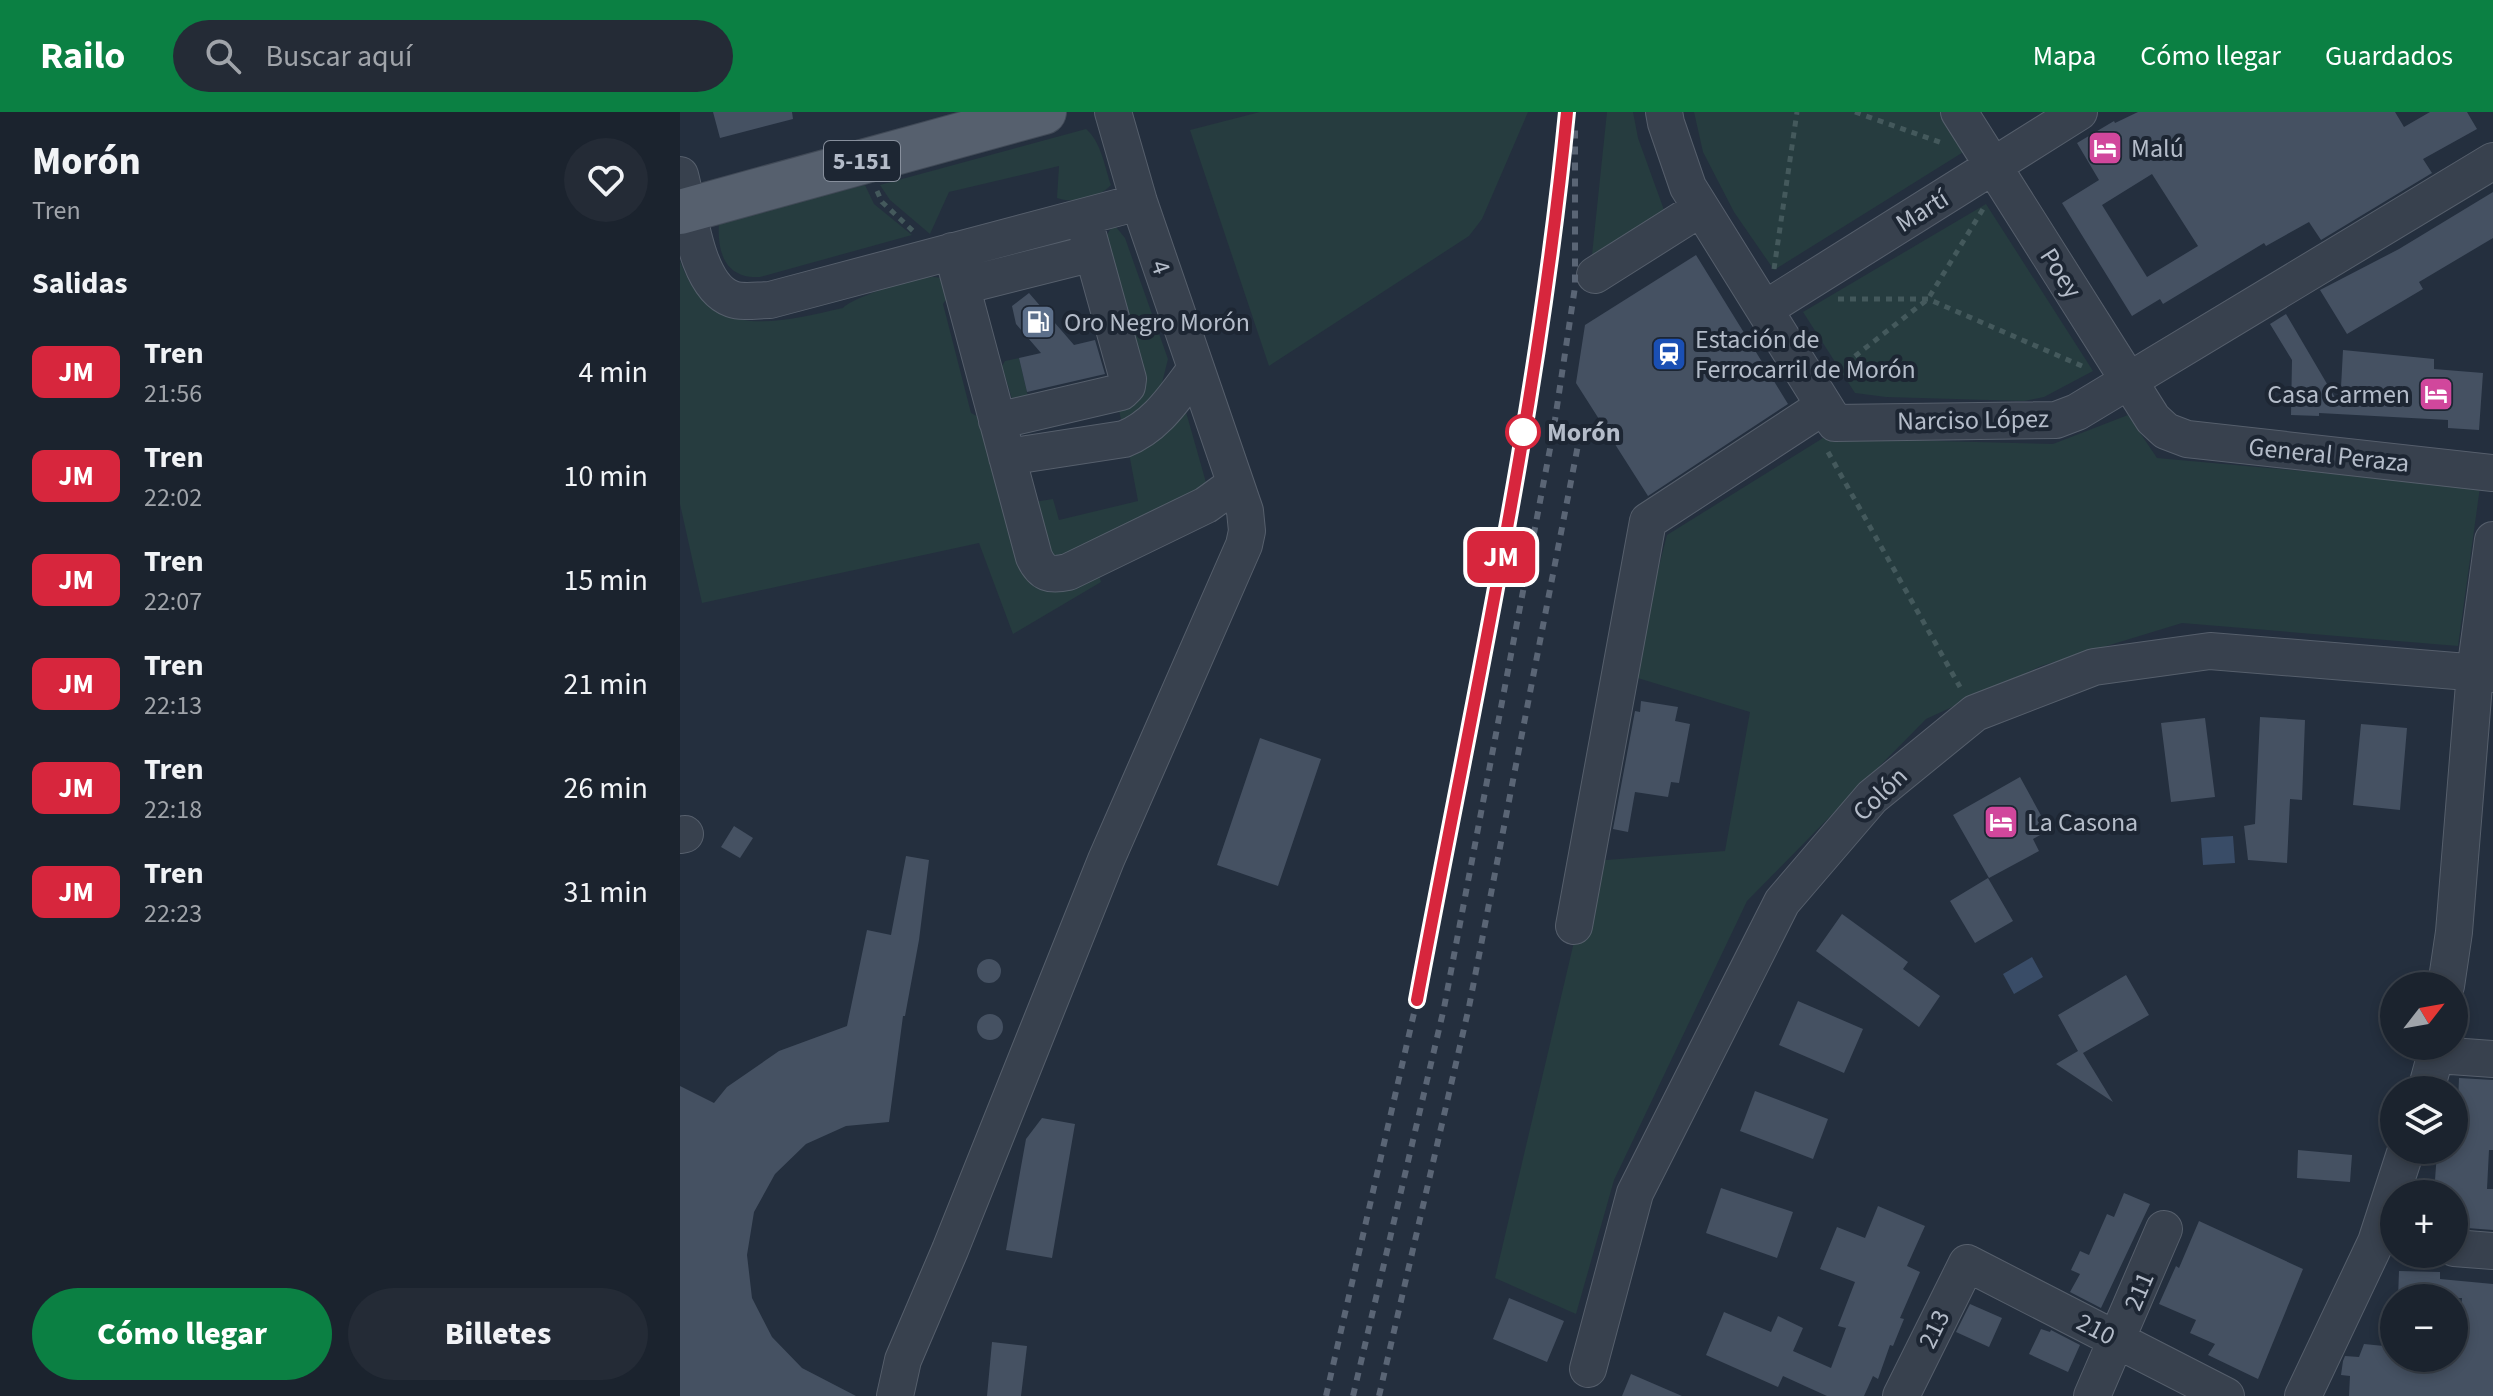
<!DOCTYPE html>
<html lang="es">
<head>
<meta charset="utf-8">
<style>
	body { margin:0; font-family:"Source Sans 3",sans-serif; background:#242b36; color:#f1f3f6; height:100vh; display:flex; flex-direction:column; font-size:30px; white-space:nowrap }
	* { box-sizing:border-box; margin:0 }
	p { font-size:26px; color:#a0a4aa }
	.icon { flex:none; width:44px; height:44px; fill:none; stroke:currentColor; stroke-width:2; stroke-linecap:round; stroke-linejoin:round }
	.map { position:relative; flex:1; overflow:hidden }
	.sheet { display:flex; flex-direction:column; background:#1b232e; width:680px }
	.sheet>* { flex:none }
	.badge { padding:0 16px; border-radius:12px; font-size:28px; line-height:52px }
	.needle { width:52px; rotate:59deg }
	.fabs { position:absolute; left:1700px; top:860px; display:grid; gap:16px }
	.fabs a { display:grid; place-items:center; width:88px; height:88px; border-radius:50%; background:#1b232e; box-shadow:0 4px 12px #0003,0 0 0 2px #39404a; font-size:40px }
	.map>.badge { position:absolute; translate:-50% -50%; box-shadow:0 0 0 4px #fff }
	h2 { padding:0 32px; font-size:30px; line-height:72px }
	.round { display:grid; place-items:center; flex:none; width:84px; height:84px; border-radius:42px; background:#242b36 }
	.head { display:flex; align-items:center; justify-content:space-between; height:136px; padding:0 32px }
	h1 { font-size:38px; font-weight:800; line-height:60px }
	.button { display:flex; gap:16px; margin-top:auto; padding:16px 32px }
	.button a { flex:1; height:92px; border-radius:48px; background:#0b8043; color:#fff; font-size:32px; font-weight:800; line-height:92px; text-align:center }
	.button a+a { background:#242b36; color:#f1f3f6 }
	ul { padding:0; list-style:none }
	li { display:flex; align-items:center; gap:24px; height:104px; padding:0 32px }
	li div { flex:1 }
	li b { display:block; font-size:30px }
	li em { font-style:normal }
	li .badge { min-width:88px; font-weight:700; text-align:center }
	header { display:flex; align-items:center; gap:48px; box-sizing:border-box; height:112px; padding:0 40px; background:#0b8043; color:#fff }
	header strong { font-size:38px }
	nav { display:flex; gap:44px; margin-inline-start:auto; font-size:28px }
	.search { width:560px; height:72px; background:#242b36; display:flex; align-items:center; gap:20px; box-sizing:border-box; padding:0 28px; border-radius:44px; color:#a0a4aa; font-size:30px }
	main { display:flex; flex:1; min-height:0 }
	.map>svg:first-child { display:block }
	.green { fill:#263c3f }
	.water { fill:#394c67 }
	.building { fill:#455162; fill-rule:evenodd }
	.lines { fill:none; stroke-linecap:round; stroke-linejoin:round }
	.minor-casing { stroke:#565f6c; stroke-width:38 }
	.major-casing { stroke:#414a57; stroke-width:46 }
	.path { stroke:#44595c; stroke-width:5; stroke-dasharray:6 6; stroke-linecap:butt }
	.minor { stroke:#38414e; stroke-width:36 }
	.major { stroke:#56606e; stroke-width:44 }
	.rail { stroke:#5a6575; stroke-width:6; stroke-dasharray:8 8; stroke-linecap:butt }
	.line-casing { stroke:#fff; stroke-width:18 }
	.line { stroke:#d7263d; stroke-width:12 }
	.stop-dot { fill:#fff; stroke:#d7263d; stroke-width:4 }
	.labels { text-anchor:middle; dominant-baseline:central; stroke-width:8; stroke-linejoin:round; paint-order:stroke }
	.shield { fill:#1d2633; stroke:#878f9c; stroke-width:2 }
	.shield-label { font-size:24px; font-weight:bold; fill:#b4bcc9 }
	.poi-label { font-size:26px; fill:#b4bcc9; stroke:#1d2633; text-anchor:start }
	.street-label { font-size:26px; fill:#b4bcc9; stroke:#1d2633 }
	.stop-label { font-size:26px; font-weight:bold; fill:#b4bcc9; stroke:#1d2633; text-anchor:start }
</style>
</head>
<body>
<header>
<strong>Railo</strong>
<div class="search"><svg class="icon" aria-label="search" viewBox="0 0 24 24"><circle cx="10" cy="10" r="6"/><path d="M15 15l6 6"/></svg>Buscar aquí</div>
<nav><a>Mapa</a><a>Cómo llegar</a><a>Guardados</a></nav>
</header>
<main>
<section class="sheet">
<div class="head"><div><h1>Morón</h1><p>Tren</p></div><a class="round"><svg class="icon" aria-label="heart" viewBox="0 0 24 24"><path d="M12 20l-8-8c-3-5 5-10 8-4 3-6 11-1 8 4z"/></svg></a></div>
<h2>Salidas</h2>
<ul>
<li><span class="badge" style="background:#d7263d;color:#fff">JM</span><div><b>Tren</b><p>21:56</p></div><em>4 min</em></li>
<li><span class="badge" style="background:#d7263d;color:#fff">JM</span><div><b>Tren</b><p>22:02</p></div><em>10 min</em></li>
<li><span class="badge" style="background:#d7263d;color:#fff">JM</span><div><b>Tren</b><p>22:07</p></div><em>15 min</em></li>
<li><span class="badge" style="background:#d7263d;color:#fff">JM</span><div><b>Tren</b><p>22:13</p></div><em>21 min</em></li>
<li><span class="badge" style="background:#d7263d;color:#fff">JM</span><div><b>Tren</b><p>22:18</p></div><em>26 min</em></li>
<li><span class="badge" style="background:#d7263d;color:#fff">JM</span><div><b>Tren</b><p>22:23</p></div><em>31 min</em></li>
</ul>
<div class="button"><a>Cómo llegar</a><a>Billetes</a></div>
</section>
<div class="map">
<svg width="1813" height="1284" viewBox="0 0 1813 1284">
	<rect width="100%" height="100%" fill="#242f3e"/>
	<path class="green" d="M580,0H848L802,107L789,124L589,254L510,18Z
		M927,0H953L958,26L984,98L912,143Z
		M1014,0H1260L1285,39L1094,158L1054,100L1023,40Z
		M406,17C421,29 425,56 431,73C419,86 393,92 377,86L379,54L269,80L250,122L210,88L200,73Z
		M185,73L194,92L232,123L80,165C44,167 37,139 39,110Z
		M1306,92L1413,259L1364,285L1344,289L1206,285L1175,281L1123,200Z
		M436,115L445,126L488,247L481,275L458,306L442,312L437,289L426,137L427,123L431,116Z
		M0,149C30,230 96,211 163,196C173,185 236,165 253,165C263,165 268,170 274,177L263,192L291,301L310,311L346,463H419L421,470L333,522L299,431L22,491L0,392Z
		M339,246L349,289L333,290L322,254L325,249Z
		M504,293L527,374L378,446L370,441L354,390L373,387L379,408L458,389L449,341Z
		M1448,303L1477,346L1800,375L1778,534L1502,511L1361,554L1246,607L1067,789L934,1068L896,1202L815,1166L913,749L1045,739L1070,600L951,564L987,423L1143,326L1373,332Z"/>
	<path class="water" d="M1553,724L1555,751L1523,753L1521,726Z
		M1352,845L1363,865L1334,882L1323,862Z"/>
	<path class="building" d="M33,0H112L113,7L40,26Z
		M1458,0H1715L1724,15L1750,0H1787L1797,17L1743,47L1752,61L1641,128L1629,110L1586,134L1584,131L1483,192L1480,187L1452,204L1382,91L1419,68L1397,31L1434,9L1435,11ZM1472,62L1518,134L1467,165L1422,93Z
		M1813,80V126L1739,170L1743,177L1667,222L1640,178L1719,137Z
		M1016,143L1108,292L968,384L896,271L905,213Z
		M349,181L394,233L415,228L425,262L347,280L339,246L361,241L336,212L332,194Z
		M1606,202L1660,294L1663,238L1754,247V257L1803,261L1799,318L1768,316V308L1639,301V304L1611,303L1612,248L1590,212Z
		M961,589L998,595L995,609L1010,612L999,671L991,670L988,685L955,680L948,720L933,717L955,599L960,600Z
		M1580,605L1625,608L1622,688L1610,687L1607,751L1568,748L1564,714L1575,712Z
		M1525,606L1535,685L1491,690L1481,611Z
		M1681,612L1727,616L1720,698L1673,693Z
		M580,626L641,647L598,774L537,753Z
		M1340,665L1369,718L1353,727L1359,739L1309,766L1273,703Z
		M54,714L73,726L60,746L41,735Z
		M226,744L249,748L239,828L225,904H223L209,1010L166,1014L126,1032L95,1062L74,1100L67,1143L72,1186L92,1225L122,1256L176,1284H0V974L34,991L47,975L99,939L167,914L187,818L211,823Z
		M1308,766L1333,809L1295,831L1270,789Z
		M1162,802L1228,850L1223,857L1260,884L1239,915L1136,839Z
		M297 859a12 12 0 1 1 24 0a12 12 0 1 1-24 0Z
		M1446,863L1469,903L1403,941L1433,990L1376,952L1398,939L1378,903Z
		M1118,889L1183,917L1164,961L1099,933Z
		M297 915a13 13 0 1 1 26 0a13 13 0 1 1-26 0Z
		M1779,966L1813,968V1038H1809L1807,1077H1813V1118L1774,1115V1082H1754L1757,1040L1776,1041Z
		M1075,979L1148,1007L1133,1047L1060,1019Z
		M362,1006L395,1012L372,1146L326,1138L346,1027Z
		M1618,1038L1672,1043L1670,1070L1617,1066Z
		M1041,1076L1113,1100L1097,1146L1026,1121Z
		M1444,1081L1470,1092L1421,1196L1390,1180L1400,1162L1391,1158L1400,1139L1409,1143L1427,1102L1434,1105Z
		M1198,1094L1245,1114L1227,1154L1240,1160L1220,1206L1224,1207L1213,1234L1210,1233L1198,1267L1193,1264L1184,1284H1147L1103,1264L1098,1275L1026,1243L1044,1200L1091,1220L1098,1204L1123,1216L1113,1239L1151,1256L1166,1216L1158,1214L1175,1170L1140,1157L1157,1115L1185,1126Z
		M1519,1109L1623,1157L1578,1267L1528,1243L1535,1232L1510,1221L1516,1208L1479,1192L1496,1154L1499,1156Z
		M1719,1159L1760,1160V1167L1813,1172V1284H1669L1670,1264L1661,1263L1663,1249L1665,1244L1679,1245L1684,1232L1714,1235V1246H1777L1782,1186H1718Z
		M829,1186L884,1209L867,1250L813,1227Z
		M1290,1192L1322,1206L1309,1235L1276,1220Z
		M1361,1217L1370,1220L1371,1218L1400,1233L1388,1260L1349,1242Z
		M312,1230L347,1234L341,1284H307Z
		M951,1262L1002,1284H942Z"/>
	<g class="lines">
		<g class="minor-casing">
			<path id="minor" d="M984,0L986,11L1008,75L1155,311L1376,308L1397,300L1813,49
				M1279,0L1473,307L1486,319L1507,327L1813,361
				M0,63C9,96 15,174 52,187C63,191 78,188 90,188L459,90
				M272,139L354,445C362,462 370,464 388,460L526,393L555,372
				M915,163L1021,96
				M282,174L413,141
				M1085,197L1399,0
				M317,309L441,280L447,274L448,267L403,105
				M327,345L444,327C477,314 495,284 516,257
				M0,723L5,722
				M894,814L968,409L1144,294
				M1766,874L1774,820L1795,560L1813,428
				M1757,943L1813,947
				M1746,978L1758,934
				M1774,1136L1813,1139
				M908,1257L955,1081L1102,790L1192,685L1295,601L1414,555L1530,539L1813,562
				M215,1284L223,1248L270,1138L426,748L564,433L567,419L565,399L459,90L433,0
				M1221,1284L1287,1151L1546,1284
				M1412,1284L1484,1117
				M1623,1284L1696,1130L1726,1038"/>
		</g>
		<g class="major-casing">
			<path id="major" d="M0,100L364,0"/>
		</g>
		<path class="path" d="M1175,0L1265,32
			M197,79L202,90L233,119
			M1094,157L1117,0
			M1158,187H1248L1402,254
			M1156,259L1248,187L1303,97
			M1148,340L1280,575"/>
		<use href="#minor" class="minor"/>
		<use href="#major" class="major"/>
		<path class="rail" d="M646,1284L737,888L838,358L879,79L887,0
			M673,1284L764,896L873,321L895,175V18
			M699,1284L789,895L899,328"/>
	</g>
	<g class="lines">
		<g class="line-casing">
			<path id="line" d="M737,888C792,593 858,299 887,0"/>
		</g>
		<use href="#line" class="line"/>
	</g>
	<defs>
		<g id="hotel-square" transform="scale(1.8)"><rect x="-9" y="-9" width="18" height="18" rx="4" fill="#d1479c" stroke="#1d2633"/><path d="M-6-4.5h1.5V1H6V5H4.5V3h-9V5H-6ZM-4 0a1.8 1.8 0 1 1 3.6 0ZM.5 0V-2.5h3Q6-2.5 6 0Z" fill="#fff"/></g>
		<g id="fuel-square" transform="scale(1.8)"><rect x="-9" y="-9" width="18" height="18" rx="4" fill="#5c6f8a" stroke="#1d2633"/><path d="M-5.5-6h7V0h2V4h1.3V-2.5L3-4.5l.8-.8L6-3V5H2.5V1h-1V6h-7ZM-4.2-4.7v3.2H.2V-4.7Z" fill="#fff"/></g>
		<g id="station-square" transform="scale(1.8)"><rect x="-9" y="-9" width="18" height="18" rx="4" fill="#1a4fb4" stroke="#1d2633"/><path d="M-3-6H3Q5-6 5-4V2Q5 4 3 4L4.5 6H3L1.5 4h-3L-3 6H-4.5L-3 4Q-5 4-5 2V-4Q-5-6-3-6ZM-3.5-4v3h7v-3ZM-3.5 1v1.5H-2V1ZM2 1v1.5H3.5V1Z" fill="#fff"/></g>
	</defs>
	<g fill-rule="evenodd">
		<use href="#hotel-square" x="1425" y="36"/>
		<use href="#fuel-square" x="358" y="210"/>
		<use href="#station-square" x="989" y="242"/>
		<use href="#hotel-square" x="1756" y="282"/>
		<use href="#hotel-square" x="1321" y="710"/>
	</g>
	<circle class="stop-dot" cx="843" cy="320" r="16"/>
	<g class="labels">
		<rect class="shield" x="144" y="29" width="76" height="40" rx="6"/>
		<g class="shield-label">
			<text x="182" y="49">5-151</text>
		</g>
		<g class="poi-label">
			<text x="1451" y="36">Malú</text>
			<text x="384" y="210">Oro Negro Morón</text>
			<text x="1015" y="227">Estación de<tspan x="1015" dy="30">Ferrocarril de Morón</tspan></text>
			<text x="1730" y="282" text-anchor="end">Casa Carmen</text>
			<text x="1347" y="710">La Casona</text>
		</g>
		<g class="street-label">
			<text transform="translate(1242 99) rotate(-32)">Martí</text>
			<text transform="translate(481 155) rotate(71)">4</text>
			<text transform="translate(1381 161) rotate(57)">Poey</text>
			<text transform="translate(1293 308) rotate(-1)">Narciso López</text>
			<text transform="translate(1649 343) rotate(6)">General Peraza</text>
			<text transform="translate(1200 682) rotate(-44)">Colón</text>
			<text transform="translate(1459 1179) rotate(-67)">211</text>
			<text transform="translate(1254 1217) rotate(-64)">213</text>
			<text transform="translate(1416 1217) rotate(27)">210</text>
		</g>
		<g class="stop-label">
			<text x="867" y="320">Morón</text>
		</g>
	</g>
</svg>
<div class="fabs">
<a><svg class="needle" viewBox="-14 -14 28 28"><path d="M0-13l5 13h-10z" fill="#e53935"/><path d="M0 13l5-13h-10z" fill="#a0a4aa"/></svg></a>
<a><svg class="icon" aria-label="layers" viewBox="0 0 24 24"><path d="M12 4l9 5-9 5-9-5zM3 14l9 5 9-5"/></svg></a>
<a>+</a>
<a>−</a>
</div>
<b class="badge" style="left:821px;top:445px;background:#d7263d;color:#fff">JM</b>
</div>
</main>
</body>
</html>
